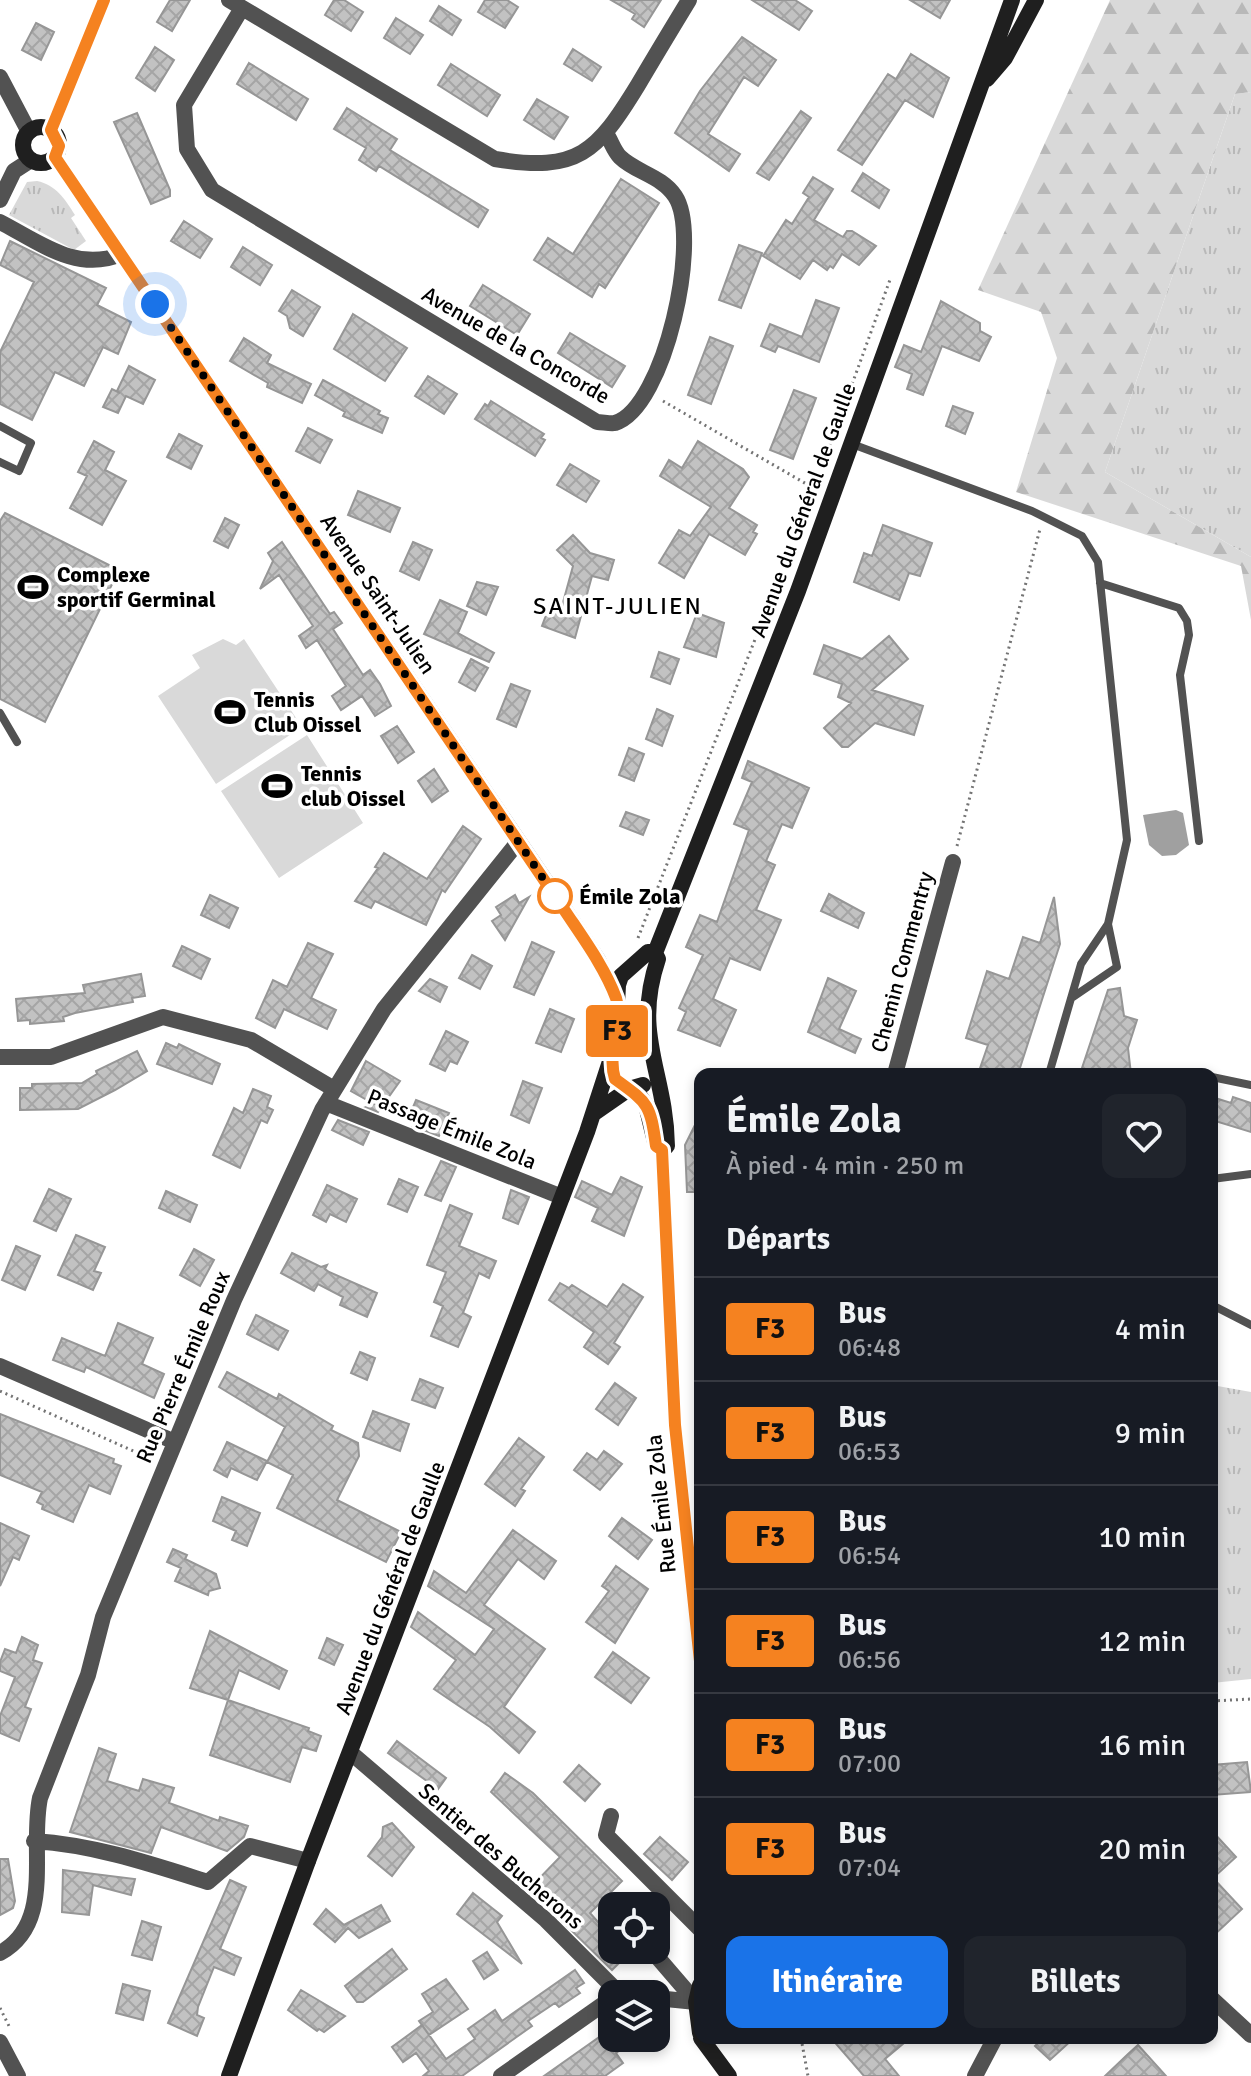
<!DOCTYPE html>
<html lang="fr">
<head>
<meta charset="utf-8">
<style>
	body { margin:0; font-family:Signika,sans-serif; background:#20242c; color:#f1f3f6; height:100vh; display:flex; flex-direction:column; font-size:30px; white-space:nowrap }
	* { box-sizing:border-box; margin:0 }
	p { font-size:26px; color:#9ea1a6 }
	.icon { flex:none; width:44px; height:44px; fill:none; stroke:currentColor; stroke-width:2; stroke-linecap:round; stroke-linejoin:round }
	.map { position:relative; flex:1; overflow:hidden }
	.details { position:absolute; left:694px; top:1068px; width:524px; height:976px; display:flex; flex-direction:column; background:#171b24; border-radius:16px; box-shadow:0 4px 12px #0003 }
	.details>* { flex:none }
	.badge { padding:0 16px; border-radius:6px; font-size:28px; line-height:52px }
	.tools { position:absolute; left:598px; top:1892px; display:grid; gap:16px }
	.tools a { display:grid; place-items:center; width:72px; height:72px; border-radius:16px; background:#171b24; box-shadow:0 4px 12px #0003; font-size:40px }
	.you { position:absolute; width:40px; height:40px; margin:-20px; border:6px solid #fff; border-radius:50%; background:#1a73e8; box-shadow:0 0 0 12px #1a73e833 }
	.map>.badge { position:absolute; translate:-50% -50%; box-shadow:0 0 0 4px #fff }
	h2 { padding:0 32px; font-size:30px; line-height:72px }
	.round { display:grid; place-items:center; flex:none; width:84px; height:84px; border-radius:16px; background:#20242c }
	.overview { display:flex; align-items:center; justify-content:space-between; height:136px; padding:0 32px }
	h1 { font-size:38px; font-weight:800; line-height:60px }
	.action { display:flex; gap:16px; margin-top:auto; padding:16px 32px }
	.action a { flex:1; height:92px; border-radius:16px; background:#1a73e8; color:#fff; font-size:32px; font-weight:800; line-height:92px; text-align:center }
	.action a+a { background:#20242c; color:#f1f3f6 }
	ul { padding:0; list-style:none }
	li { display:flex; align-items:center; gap:24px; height:104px; padding:0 32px; border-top:2px solid #363941 }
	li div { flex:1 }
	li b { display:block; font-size:30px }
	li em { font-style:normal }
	li .badge { min-width:88px; font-weight:700; text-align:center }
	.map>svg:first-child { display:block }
	.grass { fill:url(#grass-tufts) }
	.forest { fill:url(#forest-firs) }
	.pitch { fill:#d9d9d9 }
	.water { fill:#a0a0a0 }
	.building { fill:url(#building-cross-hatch); stroke:#969696; stroke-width:2 }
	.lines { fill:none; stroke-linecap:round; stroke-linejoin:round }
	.path { stroke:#747474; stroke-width:3; stroke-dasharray:2 4; stroke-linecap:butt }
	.lane { stroke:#525252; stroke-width:8 }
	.street { stroke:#525252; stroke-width:16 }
	.secondary { stroke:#1f1f1f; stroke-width:16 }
	.line-casing { stroke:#fff; stroke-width:18 }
	.line { stroke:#f58220; stroke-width:12 }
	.walk { stroke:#000; stroke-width:8; stroke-dasharray:0 14.4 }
	.stop-dot { fill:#fff; stroke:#f58220; stroke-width:4 }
	.labels { text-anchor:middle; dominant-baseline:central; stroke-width:7; stroke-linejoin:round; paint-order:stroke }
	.street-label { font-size:22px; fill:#000; stroke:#fff }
	.poi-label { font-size:22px; font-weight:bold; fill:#000; stroke:#fff; text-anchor:start }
	.stop-label { font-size:22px; font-weight:bold; fill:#000; stroke:#fff; text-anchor:start }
	.neighbourhood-label { font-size:24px; letter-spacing:2px; fill:#000; stroke:#fff }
</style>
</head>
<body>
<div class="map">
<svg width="1251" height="2076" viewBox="0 0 1251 2076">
	<defs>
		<pattern id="grass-tufts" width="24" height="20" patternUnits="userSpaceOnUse" patternTransform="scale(2)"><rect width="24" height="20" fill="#d9d9d9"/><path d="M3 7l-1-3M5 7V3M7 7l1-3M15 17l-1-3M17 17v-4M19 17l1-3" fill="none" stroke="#b8b8b8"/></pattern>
		<pattern id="forest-firs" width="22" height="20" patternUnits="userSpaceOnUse" patternTransform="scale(2)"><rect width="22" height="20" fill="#d9d9d9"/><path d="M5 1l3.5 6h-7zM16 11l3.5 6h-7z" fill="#b8b8b8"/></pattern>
		<pattern id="building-cross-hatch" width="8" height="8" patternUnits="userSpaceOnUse" patternTransform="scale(2)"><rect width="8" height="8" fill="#c2c2c2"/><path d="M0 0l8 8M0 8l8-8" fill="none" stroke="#a5a5a5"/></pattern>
	</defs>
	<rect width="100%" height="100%" fill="#fff"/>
	<path class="grass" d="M1251,92V557L1105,472L1235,94Z
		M37,181C56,185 65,199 75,215L71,218L86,241L74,250L9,215L27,182Z
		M1212,1385L1251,1392V1679L1212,1683Z"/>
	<path class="forest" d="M1110,0H1251V92L1235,94L1105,472L1251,557V620L1241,566L1016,492L1057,358L1041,312L978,290Z"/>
	<path class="pitch" d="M223,639L236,645L244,639L302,727L216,784L158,696L200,668L192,655Z
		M307,735L363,823L279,878L221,791Z"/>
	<path class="water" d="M1176,810L1183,813L1189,845L1176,855L1162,856L1149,845L1143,815Z"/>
	<path class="building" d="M170,0H190L172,31L157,22Z
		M334,0H344L363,12L351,31L325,15Z
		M485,0H507L518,7L505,28L478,12Z
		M611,0H661L644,27L632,19L635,14Z
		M752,0H795L812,11L799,30Z
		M910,0H950L940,18Z
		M439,6L461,20L452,35L430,21Z
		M396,18L423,35L410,54L384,38Z
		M36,23L54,32L41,60L22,50Z
		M742,37L776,60L758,86L744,77L708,134L740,154L729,171L675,133L700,91Z
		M155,47L174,60L155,91L136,78Z
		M573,49L601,67L592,81L564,64Z
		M911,54L949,78L933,117L905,100L862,165L838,150L888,74L896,79Z
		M249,63L308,99L296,120L237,84Z
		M451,64L500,95L487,116L438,85Z
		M537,99L568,117L554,139L524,120Z
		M347,108L397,139L390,150L488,210L478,227L379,166L376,171L359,160L366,148L334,129Z
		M801,111L811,118L769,180L757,173Z
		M137,113L170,190V196L151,204L114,122Z
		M863,173L889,190L879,208L852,191Z
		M813,177L833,189L814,220L843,237L847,231H852L876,246L859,265L842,254L833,268L830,266L827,270L813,260L800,279L763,256L786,220L792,224L809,197L803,193Z
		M621,179L659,203L605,288L599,284L592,297L534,260L548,238L573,254Z
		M184,221L212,239L200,258L171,241Z
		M10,241L106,288L97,305L131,322L118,354L103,347L84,386L55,372L32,420L0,404V352L34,282L0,265Z
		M739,245L762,253L741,308L719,300Z
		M243,247L272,265L260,285L231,267Z
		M483,285L530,314L517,335L470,306Z
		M292,290L320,307L303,336L290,328L287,316L279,311Z
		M816,300L839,308L819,362L778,346L775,352L761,346L770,324L802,337Z
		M941,301L980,323V331L991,337L979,361L942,346L923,395L907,389L912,374L895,367L904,345L921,352Z
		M353,314L407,348L385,381L334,349Z
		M570,333L625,366L612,387L558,353Z
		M710,337L733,346L711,404L688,395Z
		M244,338L271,355L267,363L311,384L302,403L267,387L268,383L230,361Z
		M129,366L155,380L143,404L126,396L118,413L103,407L112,389L120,393L117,391Z
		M428,376L457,394L444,414L415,396Z
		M323,380L380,411L378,414L388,418L382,433L343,416L345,412L315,395Z
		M794,390L816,398L793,459L770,450Z
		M491,401L544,434L541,438L545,440L535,456L475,419L485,404L488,406Z
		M953,406L973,413L965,434L946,426Z
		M308,428L332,440L320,463L296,451Z
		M179,434L202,446L191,469L167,457Z
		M94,441L114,452L105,470L126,481L102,525L70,508L87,476L78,472Z
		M698,441L743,469L749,477L729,508L757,525L753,532L757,534L745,555L709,534L684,578L659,563L679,530L690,536L711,507L660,476L669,460L682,468Z
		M570,464L599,481L586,502L557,485Z
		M358,491L400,508L390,532L348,515Z
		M5,513L119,570L45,722L0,699V521Z
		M225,518L239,525L228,548L214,541Z
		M883,525L932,543L920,576L909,573L899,600L854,582L864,553L872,556Z
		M573,535L590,553L614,560L608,580L592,576L575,638L542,626L551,602L562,606L573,566L557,550Z
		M282,542L330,614L334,612L342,623L333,629L363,675L370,670L380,684L391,706L375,716L362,696L341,710L332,696L346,686L317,640L306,648L299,636L313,626L279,575L260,589L273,561L268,553Z
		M413,542L432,550L419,580L400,571Z
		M477,582L498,587L486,615L467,606Z
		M440,600L467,612L458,633L494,653L489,662L424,634Z
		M697,613L724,623L716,657L684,647Z
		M889,636L908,659L872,690L923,706L914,735L875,723L848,747H842L824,728L851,703L838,697L842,684L814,674L824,645L862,659Z
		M659,652L679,659L670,684L651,677Z
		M471,659L488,668L475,691L459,682Z
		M511,684L530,691L516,727L497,719Z
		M657,709L673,716L662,746L646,739Z
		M397,726L414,752L398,763L381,736Z
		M629,748L644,754L634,781L619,775Z
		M748,761L809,788L792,828L782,824L766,861L775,865L756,910L781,920L760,970L730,958L713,999L736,1010L720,1046L678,1030L686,1012L679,1008L703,955L686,947L700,915L717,922L749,830L734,824L752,782L742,778Z
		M434,769L448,791L432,802L418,781Z
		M626,812L649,820L643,835L620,826Z
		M463,826L481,839L445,892L442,890L426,925L375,901L371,908L355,901L378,868L375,867L384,853L427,879Z
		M829,894L864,913L858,928L821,911Z
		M210,895L238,908L229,928L201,915Z
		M515,895L519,903L529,897L505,940L492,921L501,915L496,907Z
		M1054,897L1060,944L1018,1074H978L988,1045L966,1038L987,971L1009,979L1023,937L1040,943Z
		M532,942L554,952L534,995L514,987Z
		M308,943L333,954L311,998L336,1010L327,1029L284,1009L275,1028L256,1018L273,980L287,987Z
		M182,946L210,959L201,979L173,966Z
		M472,955L492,966L480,989L459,978Z
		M141,974L145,996L132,998L133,1002L75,1013L63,1017L64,1021L30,1024V1020L18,1021L16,999L85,993L83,985Z
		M828,978L856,991L839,1029L861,1039L855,1053L808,1032Z
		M430,979L447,987L440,1002L419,991Z
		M1120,988L1124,1016L1137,1020L1128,1048L1131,1074H1080L1108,990Z
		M550,1009L574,1019L561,1052L536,1043Z
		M446,1031L468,1042L457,1064L450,1061L445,1071L430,1064Z
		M166,1043L177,1048L179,1044L220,1064L212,1084L157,1064Z
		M137,1051L147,1071L115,1090L78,1109L20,1110V1088H32V1084L82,1083L97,1074L96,1071Z
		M366,1061L400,1081L378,1112L366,1107L374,1104L351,1091Z
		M523,1081L542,1088L529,1123L511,1115Z
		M253,1089L271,1096L267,1107L273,1110L267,1123L261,1120L240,1168L213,1155L234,1108L243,1113Z
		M1212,1097L1231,1103L1233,1097L1251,1103V1132L1212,1120Z
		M416,1100L449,1113L439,1136L413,1126L415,1122L408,1119Z
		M700,1115V1192H687L685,1145Z
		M338,1120L369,1132L363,1145L332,1130Z
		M441,1161L456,1167L441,1201L425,1195Z
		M621,1177L642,1187L624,1236L592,1221L598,1208L575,1197L582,1181L612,1195Z
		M399,1179L418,1187L407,1212L388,1204Z
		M327,1185L357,1199L346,1222L330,1214L326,1222L313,1215Z
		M49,1189L71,1199L56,1231L34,1221Z
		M511,1190L529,1197L518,1224L503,1218Z
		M166,1191L197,1205L190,1222L159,1208Z
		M450,1205L472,1214L459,1246L496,1261L489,1278L479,1273L463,1313L471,1317L458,1347L431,1336L443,1306L434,1302L446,1272L427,1265Z
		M76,1235L105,1247L94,1271L101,1273L93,1290L58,1275Z
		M16,1246L40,1256L25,1290L2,1280Z
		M194,1249L214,1260L200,1286L180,1275Z
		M292,1253L321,1267L327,1265L325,1269L329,1272L377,1293L367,1317L340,1305L343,1297L318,1284L314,1291L281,1273Z
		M560,1283L569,1288L572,1285L607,1307L623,1284L643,1297L614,1343L620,1347L608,1364L584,1347L594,1332L549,1300Z
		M256,1315L288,1331L278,1350L247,1334Z
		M118,1323L153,1338L142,1364L164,1374L154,1398L86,1367L84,1372L53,1360L62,1338L105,1356Z
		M360,1352L375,1358L367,1380L351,1373Z
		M227,1372L277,1399L279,1394L333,1426L331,1430L358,1443L359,1456L337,1500L401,1532L386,1562L277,1508L293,1475L267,1462L285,1427L219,1387Z
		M420,1379L443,1388L435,1408L412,1400Z
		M615,1383L636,1398L618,1425L596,1409Z
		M373,1411L409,1424L400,1451L363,1437Z
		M0,1414L114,1459L113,1463L121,1466L110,1494L89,1485L73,1522L42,1509L43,1505L37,1502L42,1492L0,1475Z
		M519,1438L544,1457L521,1489L525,1491L515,1506L485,1484Z
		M227,1442L267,1461L257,1480L231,1468L227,1477L214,1470Z
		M604,1451L622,1464L600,1490L574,1470L587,1453L597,1460Z
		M222,1497L260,1513L247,1546L232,1540L236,1531L213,1521Z
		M622,1518L652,1540L638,1559L609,1536Z
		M0,1523L29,1536L19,1560L13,1557L0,1586Z
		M513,1530L556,1561L544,1579L518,1559L484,1605L545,1649L504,1707L535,1732L519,1753L490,1727L434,1689L456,1660L411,1627L418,1612L475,1655L494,1629L428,1586L434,1571L466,1593Z
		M173,1549L187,1555L185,1559L216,1574L220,1588L209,1591L208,1595L175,1581L181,1568L167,1562Z
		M616,1566L648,1589L615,1643L586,1622L609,1591L602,1586Z
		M210,1631L287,1671L279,1689L239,1670L228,1700L190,1688Z
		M22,1637L38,1645L33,1660L42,1663L25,1707L31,1709L19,1741L0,1733V1716L15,1677L0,1671V1662L5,1649L16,1653Z
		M327,1638L343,1645L334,1665L319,1658Z
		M613,1652L649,1678L631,1703L595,1677Z
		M228,1700L309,1728L308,1731L321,1736L316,1751L302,1747L290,1782L210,1755Z
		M397,1741L446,1778L438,1789L388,1753Z
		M99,1748L116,1754L107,1781L139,1791L143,1779L174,1788L169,1803L219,1821L220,1817L248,1826L244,1837L227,1851L161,1827L151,1853L70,1832Z
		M1247,1762L1251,1792L1212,1795V1765Z
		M579,1765L600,1784L585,1801L564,1782Z
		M505,1773L533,1793L622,1881L590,1913L612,1938V1950H632L612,1970L529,1889L560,1857L491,1792Z
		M392,1823L414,1847L392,1876L368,1856L382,1837L383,1827Z
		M1212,1831L1236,1857L1213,1878L1242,1909L1212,1937Z
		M660,1837L688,1862L672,1880L644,1854Z
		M0,1859H8L15,1901L13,1908L0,1915Z
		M63,1870L94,1874L135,1879L131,1895L93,1885L89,1915L62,1912Z
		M230,1880L246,1887L220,1949L241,1958L234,1975L214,1967L198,2007L197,2015L204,2018L197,2036L168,2023Z
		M473,1893L502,1916L497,1922L522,1964L457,1914Z
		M381,1905L390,1921L359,1938L348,1928L335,1942L314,1924L326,1909L344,1925Z
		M142,1921L161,1927L152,1960L132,1955Z
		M392,1949L407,1969L363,2002H357L345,1986Z
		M487,1952L498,1970L484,1979L473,1961Z
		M575,1970L584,1983L576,1988L580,1993L559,2007L555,2003L528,2021L532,2026L462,2076H423L429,2071L416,2053L403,2062L392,2047L422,2025L446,2059L475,2039L468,2029L495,2010L502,2021Z
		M446,1979L468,2009L429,2035L419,2021L433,2012L422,1994Z
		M123,1984L150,1991L143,2020L116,2013Z
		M301,1990L345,2016L324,2032L319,2029L317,2031L288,2010Z
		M612,2028V2038H637L616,2053L623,2063L605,2076H544Z
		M831,2038H910L885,2059L899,2076H864Z
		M1043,2038H1074L1050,2060L1035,2046Z
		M1138,2045L1166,2076H1105L1127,2055Z"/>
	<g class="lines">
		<path class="path" d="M663,401L815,489
			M957,846L1040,529
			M638,938L814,489L891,277
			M0,1391L151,1459
			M1212,1701L1251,1699
			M0,2008L9,2026
			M801,2038L808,2076"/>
		<path class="lane" d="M0,426L31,443L19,471L0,462
			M852,444L1032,511L1082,536L1098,562L1127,840L1108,924L1081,964L1049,1074
			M1100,583L1179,608L1187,621L1189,635L1180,675L1199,841
			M0,713L17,742
			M1073,997L1117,967L1108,924
			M1212,1077L1251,1085
			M1212,1179L1251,1174
			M1212,1305L1251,1325"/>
		<path class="street" d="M229,0L495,159C578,173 597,152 638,85C655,56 672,28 689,0
			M242,8L184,105L187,149L212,190L597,422C602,422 611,424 615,423C665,408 702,236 675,196C662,176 635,172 620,157C614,151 611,141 607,135
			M0,77L29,132
			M0,200L14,171L31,160
			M0,222C39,242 77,273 121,254
			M0,1057H51L163,1017L251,1040L334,1089
			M895,1074L953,862
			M326,1103L562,1197
			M0,1366L175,1442
			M351,1753L546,1920L620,1994
			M611,1816L606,1835L700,1929
			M34,1841C95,1845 151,1864 208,1882L250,1846L308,1861
			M0,1953C55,1923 29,1850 40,1798L88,1675L103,1617L234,1300L322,1110L384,1009L518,842
			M659,1959L696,2002
			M656,1998L696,2002
			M1212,1999L1251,2035
			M0,2042L18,2076
			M501,2076L612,1998
			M975,2076L995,2038"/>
		<path class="secondary" d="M987,79L1005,58L1036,0
			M23 145a18 18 0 1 1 36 0a18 18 0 1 1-36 0Z
			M51,130L104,0
			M55,157L553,892L598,960L616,997
			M610,1062L615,1079L629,1089L643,1085
			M635,1089L646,1105L656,1146L662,1150
			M593,1114L629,1089
			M700,1661L675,1425L662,1150L667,1146C666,1072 632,1036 658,959L655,953L798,591L1012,0
			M700,1985L696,2002L700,2033
			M701,2038L729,2076
			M229,2076L308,1861L587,1132L615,1046L618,985L621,976L648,952L655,953"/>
	</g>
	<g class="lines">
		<g class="line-casing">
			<path id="line" d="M104,0L51,130L59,146L55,157L565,911C583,938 605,968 616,998C625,1024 606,1051 615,1079C648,1103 650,1103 656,1146L662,1150L675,1425L700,1661"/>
		</g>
		<use href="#line" class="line"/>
		<path class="walk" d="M155,304L555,896"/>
	</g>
	<defs>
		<g id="stadium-bare" transform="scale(2.4)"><path d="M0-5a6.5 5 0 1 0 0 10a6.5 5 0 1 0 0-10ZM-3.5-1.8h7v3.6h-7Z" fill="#000" stroke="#fff" stroke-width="2.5" paint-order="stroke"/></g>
	</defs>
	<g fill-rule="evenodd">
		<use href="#stadium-bare" x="33" y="587"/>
		<use href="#stadium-bare" x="230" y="712"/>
		<use href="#stadium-bare" x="277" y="786"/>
	</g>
	<circle class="stop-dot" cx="555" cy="896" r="16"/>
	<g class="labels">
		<g class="street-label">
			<text transform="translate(516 345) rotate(30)">Avenue de la Concorde</text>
			<text transform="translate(803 510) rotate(-70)">Avenue du Général de Gaulle</text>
			<text transform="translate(378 594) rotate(56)">Avenue Saint-Julien</text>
			<text transform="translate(902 962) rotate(-75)">Chemin Commentry</text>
			<text transform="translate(452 1129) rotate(22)">Passage Émile Zola</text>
			<text transform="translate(183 1367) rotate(-67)">Rue Pierre Émile Roux</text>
			<text transform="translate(661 1504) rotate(-96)">Rue Émile Zola</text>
			<text transform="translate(390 1588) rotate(-69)">Avenue du Général de Gaulle</text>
			<text transform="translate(501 1856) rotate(41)">Sentier des Bucherons</text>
		</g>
		<g class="poi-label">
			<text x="57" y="574">Complexe<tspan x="57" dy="25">sportif Germinal</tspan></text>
			<text x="254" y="699">Tennis<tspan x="254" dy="25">Club Oissel</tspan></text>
			<text x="301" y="773">Tennis<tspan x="301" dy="25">club Oissel</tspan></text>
		</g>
		<g class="stop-label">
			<text x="579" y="896">Émile Zola</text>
		</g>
		<g class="neighbourhood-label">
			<text x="618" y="606">SAINT-JULIEN</text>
		</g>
	</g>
</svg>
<div class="tools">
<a><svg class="icon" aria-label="locate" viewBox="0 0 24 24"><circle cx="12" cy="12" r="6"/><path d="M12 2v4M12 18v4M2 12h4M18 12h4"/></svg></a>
<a><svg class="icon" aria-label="layers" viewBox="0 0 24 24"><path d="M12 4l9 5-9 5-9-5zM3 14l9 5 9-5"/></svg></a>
</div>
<div class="you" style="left:155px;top:304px"></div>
<b class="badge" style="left:617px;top:1031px;background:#f58220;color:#111">F3</b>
<section class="details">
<div class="overview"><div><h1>Émile Zola</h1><p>À pied · 4 min · 250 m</p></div><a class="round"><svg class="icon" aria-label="heart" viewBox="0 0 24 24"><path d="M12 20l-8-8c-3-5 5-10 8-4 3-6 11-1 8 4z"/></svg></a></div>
<h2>Départs</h2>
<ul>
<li><span class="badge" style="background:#f58220;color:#111">F3</span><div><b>Bus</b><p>06:48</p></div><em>4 min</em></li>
<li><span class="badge" style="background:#f58220;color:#111">F3</span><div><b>Bus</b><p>06:53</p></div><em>9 min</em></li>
<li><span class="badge" style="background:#f58220;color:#111">F3</span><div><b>Bus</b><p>06:54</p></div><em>10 min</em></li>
<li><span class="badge" style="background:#f58220;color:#111">F3</span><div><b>Bus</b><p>06:56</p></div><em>12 min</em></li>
<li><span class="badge" style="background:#f58220;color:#111">F3</span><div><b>Bus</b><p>07:00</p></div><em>16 min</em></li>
<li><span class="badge" style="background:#f58220;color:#111">F3</span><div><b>Bus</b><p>07:04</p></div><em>20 min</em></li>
</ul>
<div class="action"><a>Itinéraire</a><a>Billets</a></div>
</section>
</div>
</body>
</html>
